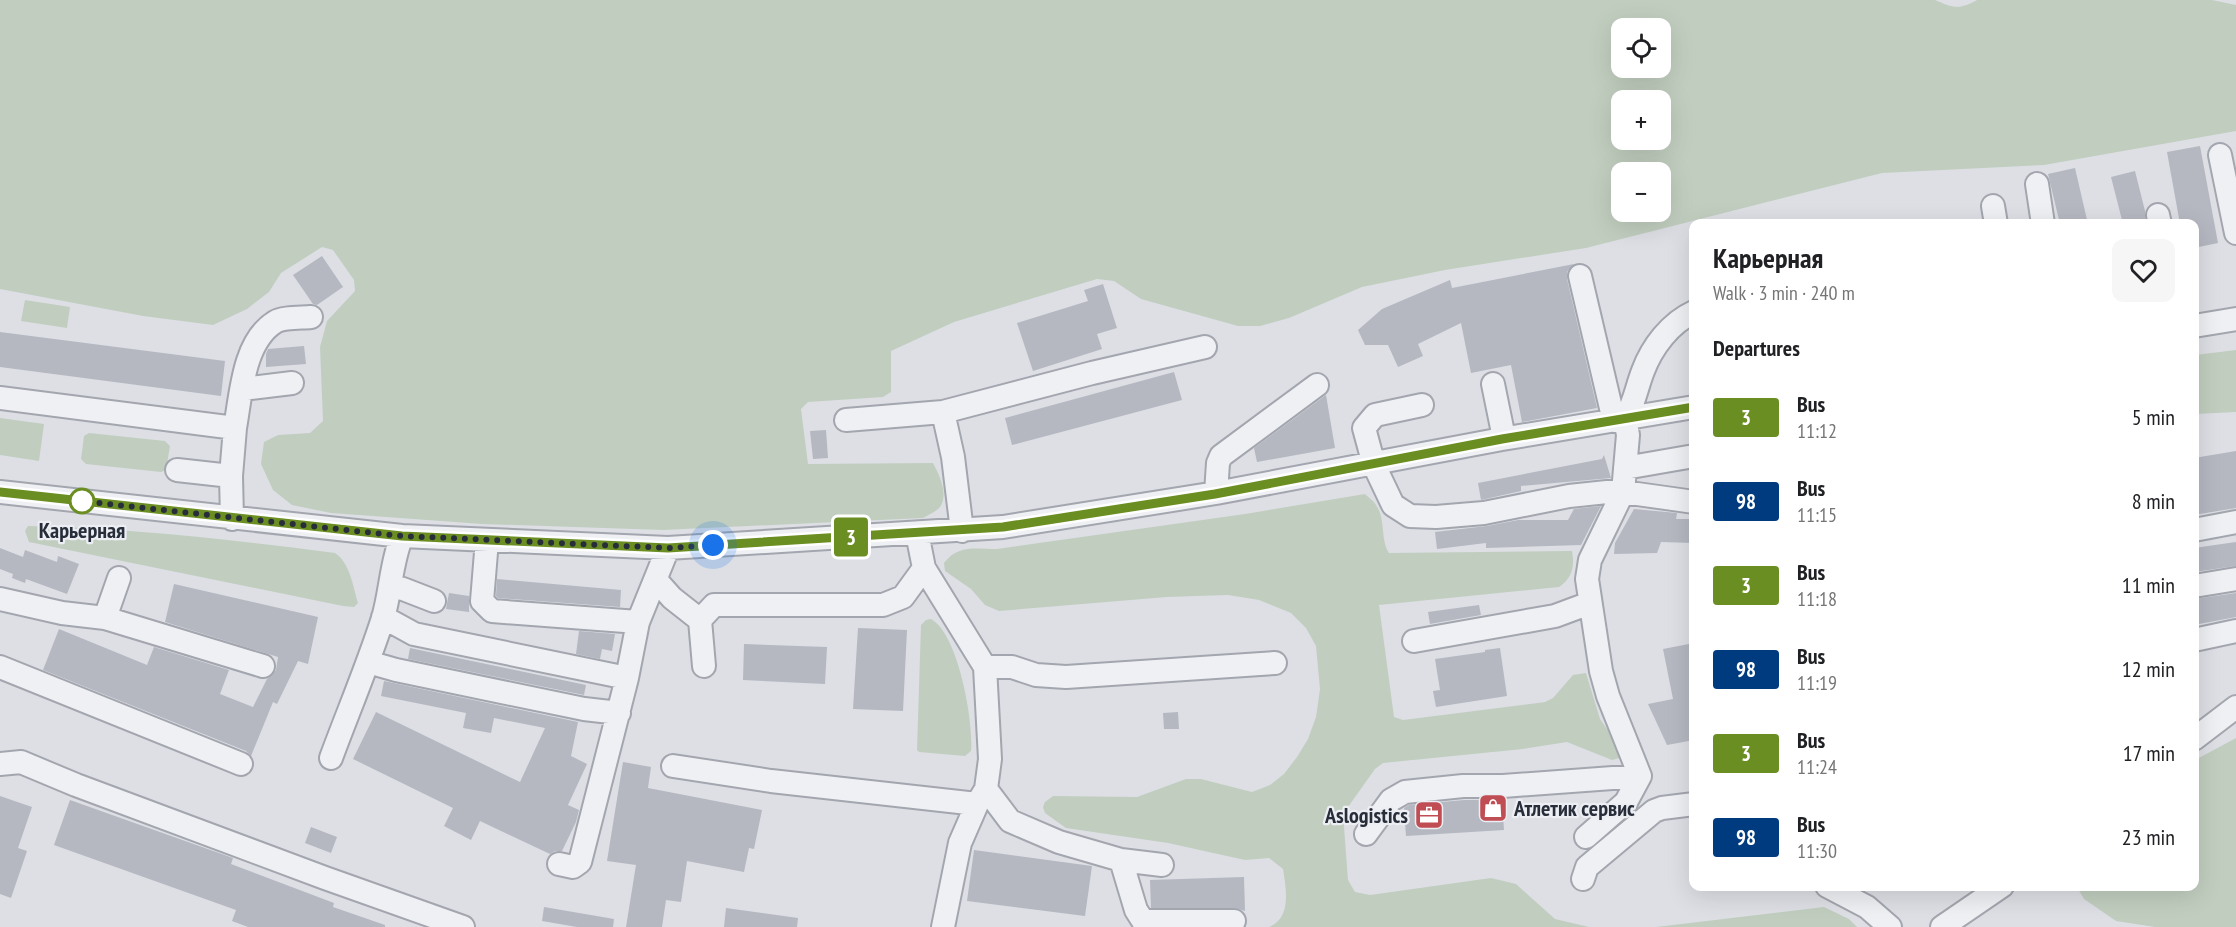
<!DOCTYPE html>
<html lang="en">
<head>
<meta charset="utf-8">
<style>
	body { margin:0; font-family:"PT Sans Narrow",sans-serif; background:#f6f6f6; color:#202124; height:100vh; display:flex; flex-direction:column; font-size:22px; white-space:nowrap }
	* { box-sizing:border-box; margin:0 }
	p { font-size:20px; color:#757577 }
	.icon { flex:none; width:33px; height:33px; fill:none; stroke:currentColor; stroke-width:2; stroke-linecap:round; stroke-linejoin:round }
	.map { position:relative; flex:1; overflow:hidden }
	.panel { position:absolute; left:1689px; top:219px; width:510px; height:672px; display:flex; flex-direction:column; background:#fff; border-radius:12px; box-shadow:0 6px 24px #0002 }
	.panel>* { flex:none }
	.badge { padding:0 12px; border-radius:4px; font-size:21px; line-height:39px }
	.buttons { position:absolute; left:1611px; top:18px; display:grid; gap:12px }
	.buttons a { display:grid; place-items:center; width:60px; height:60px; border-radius:12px; background:#fff; box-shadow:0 6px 24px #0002; font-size:30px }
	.you { position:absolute; width:30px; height:30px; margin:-15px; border:4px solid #fff; border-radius:50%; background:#1a73e8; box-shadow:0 0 0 9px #1a73e833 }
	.map>.badge { position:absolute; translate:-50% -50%; box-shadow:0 0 0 3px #fff }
	h2 { padding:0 24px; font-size:22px; line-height:54px }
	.round { display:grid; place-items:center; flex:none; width:63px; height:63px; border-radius:12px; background:#f6f6f6 }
	.summary { display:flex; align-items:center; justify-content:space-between; height:102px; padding:0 24px }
	h1 { font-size:28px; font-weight:800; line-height:45px }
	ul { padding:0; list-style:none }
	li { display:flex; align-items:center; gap:18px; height:84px; padding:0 24px }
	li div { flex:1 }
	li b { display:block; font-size:22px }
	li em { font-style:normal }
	li .badge { min-width:66px; font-weight:700; text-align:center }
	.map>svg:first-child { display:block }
	.green { fill:#c1cebf; fill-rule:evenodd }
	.building { fill:#b5b8c1 }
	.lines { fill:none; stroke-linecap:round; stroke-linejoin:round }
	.minor-casing { stroke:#a3a6ae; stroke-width:26 }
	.minor { stroke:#eff0f4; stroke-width:22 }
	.line-casing { stroke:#fff; stroke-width:14 }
	.line { stroke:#6b8e23; stroke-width:9 }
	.walk { stroke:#282d3a; stroke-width:6; stroke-dasharray:0 10.8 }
	.stop-dot { fill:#fff; stroke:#6b8e23; stroke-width:3 }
	.labels { text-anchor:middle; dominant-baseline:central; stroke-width:4.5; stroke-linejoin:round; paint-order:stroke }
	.stop-label { font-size:22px; font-weight:bold; fill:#282d3a; stroke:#eceef3 }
	.poi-label { font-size:22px; font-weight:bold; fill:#282d3a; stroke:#eceef3; text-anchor:start }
</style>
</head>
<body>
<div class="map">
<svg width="2236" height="927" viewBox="0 0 2236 927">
	<rect width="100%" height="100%" fill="#dddfe5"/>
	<path class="green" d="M0,0H1935C1953,8 1959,10 1977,0H2212L2236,5V131L2044,165L1882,173L1586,248L1445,270L1362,287L1289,318L1260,326H1238L1141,299L1114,281L1097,279L954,322L891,351V392L883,397L808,402L801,409L808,464L933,463C939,474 949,494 940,507C936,512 928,515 923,518L663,530L482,524L331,513L292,505L273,490L261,464L264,442L278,435L310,433L323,421L320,347L327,321L355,291L354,280L333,250L322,247L281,273L269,292L247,309L213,325L143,316L0,289ZM1622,28H1660V68H1622ZM1622,100H1660V140H1622ZM1660,172V212H1622V172Z
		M25,300L70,307L67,328L21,321Z
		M2236,350V412L2195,414V355Z
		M0,418L44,424L39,461L0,455Z
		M89,433L165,441L170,446L166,470L161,472L86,464L81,459L84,436Z
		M1365,494C1368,497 1374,501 1376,505C1386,519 1380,539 1389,553L1565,551H1572C1575,566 1572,579 1559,587L1379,605L1394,717L1403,720L1545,702L1553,698L1573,675L1586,673L1600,719L1621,749L1623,757L1612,760L1567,742L1523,749L1383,763L1375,769L1343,814L1348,880L1355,892L1370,895L1491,878L1516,884L1555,919L1589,927H1269C1292,918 1286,888 1283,869L1269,858L1245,860L1168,843L1066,828L1045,813L1043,807L1045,802L1053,796L1137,797L1186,779H1201L1252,792L1270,785L1284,774L1297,757L1308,739L1316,717L1320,689L1316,646L1306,628L1291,613L1259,600L1228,595L1167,597L999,611L985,605L971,589L945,571L944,563C958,544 976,549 997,549L1245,514Z
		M28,526C131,528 233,540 335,553C350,563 353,586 358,603L354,607L343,606L29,542L25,531Z
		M931,619C958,633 974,722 971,751L965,756L919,752L917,750L921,625L926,620Z
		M2236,738V927H2155L2116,921L2084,899L2077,887L2194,886L2195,760Z
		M1824,907L1849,919L1857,927H1656Z"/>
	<path class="building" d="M2200,146L2218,243L2194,248V224H2180L2167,152Z
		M2075,168L2088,224H2060L2048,174Z
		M2135,171L2145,211L2146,224H2123L2111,177Z
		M322,256L343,287L317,305L313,304L293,275Z
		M1574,264L1567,272V279L1597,408L1522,422L1511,365L1471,373L1461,323L1418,344L1423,356L1398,367L1388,345H1365L1358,330L1382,309L1450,280L1452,288Z
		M1103,284L1117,328L1097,334L1102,349L1033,371L1017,323L1088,301L1084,290Z
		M0,332L225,361L221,396L0,367Z
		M304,346L306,364L266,367V354L268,349Z
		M1174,372L1182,400L1012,445L1005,418Z
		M1326,395L1335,448L1257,462L1254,448Z
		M826,430L828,458L813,459L810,431Z
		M2236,451V508L2194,515V458Z
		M1604,455L1611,478L1521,486V491L1481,500L1478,483L1602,459Z
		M1601,506L1581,545L1486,548V543L1437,549L1435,532L1487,526L1518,520H1568L1574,509Z
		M1634,509L1677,513L1676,519H1694V543L1661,542L1657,553L1614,554L1615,543Z
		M2236,542V566L2194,572V548Z
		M0,548L23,557L25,550L57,562L58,556L79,564L67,594L26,579L25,583L12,578L13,574L0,569Z
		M497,579L621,590L620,607L498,598L496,596Z
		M174,584L318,617L308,664L298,661L277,704L273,702L251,756L246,751L43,670L59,629L147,665L154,647L229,670L220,694L253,707L267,679L276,670L278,657L165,622Z
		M449,593L469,596V612L446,609Z
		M2236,593V617L2194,625V599Z
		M1479,605L1481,615L1430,624L1428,612Z
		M858,628L907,630L903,711L853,709Z
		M579,631L615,634L612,651L602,649L600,659L576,654Z
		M1694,643V740L1667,745L1648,704L1673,699L1663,649Z
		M744,644L827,647L825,684L743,680Z
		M410,648L586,685L584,695L408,659Z
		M1500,648L1507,696L1436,707L1433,691L1440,690L1435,659L1485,652V650Z
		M384,681L578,722L571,756L587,764L568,805L579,810L576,822L562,851H555L550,854L480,821L471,840L444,826L453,808L353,759L376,712L520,782L545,728L494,718L491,733L463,728L466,713L381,696Z
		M1178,712L1179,729H1164L1163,713Z
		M623,762L651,767L648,788L762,810L754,849L749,848L744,872L687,861L681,902L666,900L662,927H626L636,865L607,861Z
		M0,796L32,807L18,848L27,851L11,898L0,894Z
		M70,800L233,858L231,864L334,903L333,907L385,925V927H248L232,921L236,910L54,845Z
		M1464,800H1502L1504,830L1406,836L1404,808L1409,805Z
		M311,827L337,837L331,853L305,843Z
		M974,850L1092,866L1085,916L967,901Z
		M1244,877L1245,911L1234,908H1151L1150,880Z
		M544,907L614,919L613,927H577L542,921Z
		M726,908L798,918L797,927H724Z"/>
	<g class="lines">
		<g class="minor-casing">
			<path id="minor" d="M2220,155L2236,233
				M2037,184L2043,224
				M1993,206L1996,224
				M2158,215L2160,224
				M1580,276L1614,421
				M2194,326L2236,319
				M1493,384L1502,428V439
				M242,389L292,383
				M0,398L235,428L231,476L232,519
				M1422,405L1375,415L1364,428L1374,465L1393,505L1410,516L1436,517L1484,513L1569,496L1607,492H1623L1694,502
				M943,412L1092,373L1205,347
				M846,420L943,412L953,457L962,531
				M235,428C241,395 243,342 275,322C283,317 301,318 311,317
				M1625,468L1694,456
				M177,470L231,476
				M0,492L402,536L668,548L1003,527L1216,493L1502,439L1694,407
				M1216,493L1218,463L1221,456L1317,385
				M2194,530L2236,522
				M917,533L924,568L985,667L990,759L986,789L1010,821L1059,842L1121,860L1162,865
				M487,540L482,601L492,611L638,622
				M656,580L672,598L700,620
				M391,586L403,589L434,601
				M2194,586L2236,579
				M0,599L62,613L105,618L263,666
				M383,617L414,634L627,678
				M105,618L119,578
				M2194,640L2236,631
				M1414,641L1555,616L1590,603
				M368,662L396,670L584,709L619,713
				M704,666L700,620L714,605H883L903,597L924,568
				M0,667L241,764
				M985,667H1012L1036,675L1066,677L1275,663
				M2194,739L2236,707
				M331,758C348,712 368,665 383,618C391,591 391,562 402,536
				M0,764L21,762L76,785L325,878L463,927
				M673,766L771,781L977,804L986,789
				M1366,834L1391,800L1405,792L1463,786H1503L1640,776
				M1586,837L1626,802L1640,776L1608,696L1601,671L1587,579L1590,560L1623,492L1628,435L1625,419C1635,402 1636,389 1643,371C1652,347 1670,323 1694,312
				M1121,860L1136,910L1143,921H1234
				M559,864L573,867L580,862L627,678L638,622L668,548
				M1583,879L1587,867L1654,811L1662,808L1694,804
				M1827,886L1867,907L1890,927
				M943,927L960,843L977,804
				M1942,927L2002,886"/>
		</g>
		<use href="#minor" class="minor"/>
	</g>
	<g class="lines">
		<g class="line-casing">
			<path id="line" d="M0,492L402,536L668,548L1003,527L1215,494L1502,439L1694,407"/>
		</g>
		<use href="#line" class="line"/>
		<path class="walk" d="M82,501H80L402,536L668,548L713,545"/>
	</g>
	<defs>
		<g id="shop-square" transform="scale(1.5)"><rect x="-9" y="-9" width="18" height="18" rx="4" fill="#bf4d53" stroke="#eceef3"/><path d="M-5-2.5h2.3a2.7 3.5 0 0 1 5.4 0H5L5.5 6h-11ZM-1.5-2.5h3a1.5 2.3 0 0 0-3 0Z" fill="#fff"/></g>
		<g id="office-square" transform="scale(1.5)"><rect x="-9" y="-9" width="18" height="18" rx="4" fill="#bf4d53" stroke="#eceef3"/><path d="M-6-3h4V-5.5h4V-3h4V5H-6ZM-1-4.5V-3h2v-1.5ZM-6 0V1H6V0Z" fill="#fff"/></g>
	</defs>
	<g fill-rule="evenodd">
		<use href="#shop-square" x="1493" y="808"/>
		<use href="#office-square" x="1429" y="815"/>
	</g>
	<circle class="stop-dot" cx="82" cy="501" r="12"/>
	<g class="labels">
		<g class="stop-label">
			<text x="82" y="530">Карьерная</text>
		</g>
		<g class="poi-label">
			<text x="1514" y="808">Атлетик сервис</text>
			<text x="1408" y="815" text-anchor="end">Aslogistics</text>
		</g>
	</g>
</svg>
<div class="buttons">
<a><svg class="icon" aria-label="locate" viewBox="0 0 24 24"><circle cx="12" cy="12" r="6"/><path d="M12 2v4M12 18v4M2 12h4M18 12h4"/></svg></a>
<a>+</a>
<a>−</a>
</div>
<div class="you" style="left:713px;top:545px"></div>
<b class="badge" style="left:851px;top:537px;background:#6b8e23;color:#fff">3</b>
<section class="panel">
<div class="summary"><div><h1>Карьерная</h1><p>Walk · 3 min · 240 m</p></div><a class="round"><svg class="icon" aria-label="heart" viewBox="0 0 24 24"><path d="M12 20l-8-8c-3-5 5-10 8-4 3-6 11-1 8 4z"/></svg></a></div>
<h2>Departures</h2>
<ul>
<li><span class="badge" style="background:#6b8e23;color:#fff">3</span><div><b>Bus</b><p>11:12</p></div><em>5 min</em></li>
<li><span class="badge" style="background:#003b80;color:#fff">98</span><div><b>Bus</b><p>11:15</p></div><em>8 min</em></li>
<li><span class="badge" style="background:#6b8e23;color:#fff">3</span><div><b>Bus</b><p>11:18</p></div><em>11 min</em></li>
<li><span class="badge" style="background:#003b80;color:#fff">98</span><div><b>Bus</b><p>11:19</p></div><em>12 min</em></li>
<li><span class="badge" style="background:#6b8e23;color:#fff">3</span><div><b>Bus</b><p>11:24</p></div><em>17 min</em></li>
<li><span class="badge" style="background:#003b80;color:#fff">98</span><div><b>Bus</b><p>11:30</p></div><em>23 min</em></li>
</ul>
</section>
</div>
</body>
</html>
